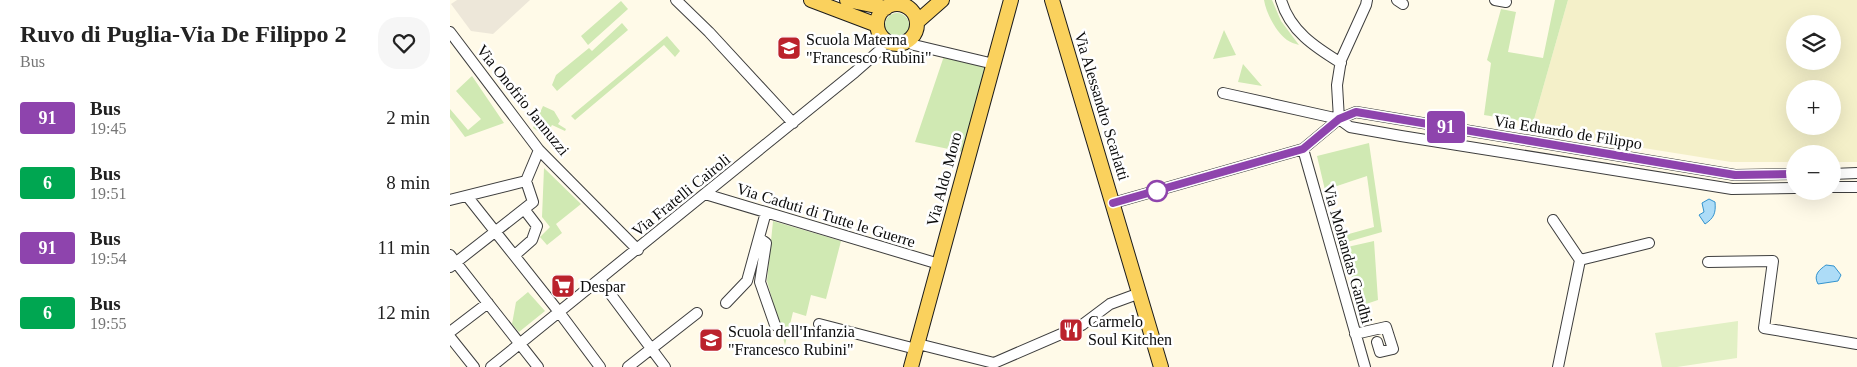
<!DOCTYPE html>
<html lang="en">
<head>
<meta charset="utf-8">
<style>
	body { margin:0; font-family:"Times New Roman",serif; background:#f6f6f6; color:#222; height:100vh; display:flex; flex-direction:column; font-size:19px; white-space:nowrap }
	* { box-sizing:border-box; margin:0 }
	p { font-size:16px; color:#767676 }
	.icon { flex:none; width:28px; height:28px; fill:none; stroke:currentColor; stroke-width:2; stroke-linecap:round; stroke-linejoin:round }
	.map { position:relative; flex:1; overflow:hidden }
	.sheet { display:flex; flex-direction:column; background:#fff; width:450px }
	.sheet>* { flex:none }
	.badge { padding:0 10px; border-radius:4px; font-size:18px; line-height:32px }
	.buttons { position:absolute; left:1336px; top:15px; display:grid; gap:10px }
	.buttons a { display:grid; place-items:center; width:55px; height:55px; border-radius:50%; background:#fff; box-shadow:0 5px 20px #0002; font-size:25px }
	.map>.badge { position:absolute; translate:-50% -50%; box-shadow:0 0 0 2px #fff }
	.round { display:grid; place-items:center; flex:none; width:52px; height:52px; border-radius:20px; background:#f6f6f6 }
	.summary { display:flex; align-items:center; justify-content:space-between; height:85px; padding:0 20px }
	h1 { font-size:24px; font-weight:700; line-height:38px }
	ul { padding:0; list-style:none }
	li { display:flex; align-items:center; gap:15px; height:65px; padding:0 20px }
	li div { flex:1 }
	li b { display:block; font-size:19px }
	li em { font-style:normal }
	li .badge { min-width:55px; font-weight:700; text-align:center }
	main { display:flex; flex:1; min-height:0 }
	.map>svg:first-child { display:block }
	.farmland { fill:#f4f0c9; fill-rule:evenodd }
	.green { fill:#d0e9b3 }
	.pitch { fill:#e2f0c5 }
	.plaza { fill:#ede7d9 }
	.water { fill:#addcf7; stroke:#3393ce }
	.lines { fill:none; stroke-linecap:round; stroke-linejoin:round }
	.minor-casing { stroke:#3e3e3e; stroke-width:12 }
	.major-casing { stroke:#1c1c1c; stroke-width:16 }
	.minor { stroke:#fff; stroke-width:10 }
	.major { stroke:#fad15d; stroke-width:14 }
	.line-casing { stroke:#fff; stroke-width:11 }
	.line { stroke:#8e44ad; stroke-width:8 }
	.stop-dot { fill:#fff; stroke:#8e44ad; stroke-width:2.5 }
	.labels { text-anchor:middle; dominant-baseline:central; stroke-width:5; stroke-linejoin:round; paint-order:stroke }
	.poi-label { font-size:16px; fill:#0b0b0b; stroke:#fff; text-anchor:start }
	.street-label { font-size:16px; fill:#0b0b0b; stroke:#fff }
</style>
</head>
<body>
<main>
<section class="sheet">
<div class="summary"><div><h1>Ruvo di Puglia-Via De Filippo 2</h1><p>Bus</p></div><a class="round"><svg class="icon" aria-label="heart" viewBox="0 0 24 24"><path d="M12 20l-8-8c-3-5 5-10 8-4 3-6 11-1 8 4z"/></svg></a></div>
<ul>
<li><span class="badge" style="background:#8e44ad;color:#fff">91</span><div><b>Bus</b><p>19:45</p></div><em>2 min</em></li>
<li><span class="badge" style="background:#00a651;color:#fff">6</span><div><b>Bus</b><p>19:51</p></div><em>8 min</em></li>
<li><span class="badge" style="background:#8e44ad;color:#fff">91</span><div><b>Bus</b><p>19:54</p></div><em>11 min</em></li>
<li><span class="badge" style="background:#00a651;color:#fff">6</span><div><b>Bus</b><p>19:55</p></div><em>12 min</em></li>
</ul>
</section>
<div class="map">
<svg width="1407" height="367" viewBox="0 0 1407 367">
	<rect width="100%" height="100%" fill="#fffae8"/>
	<path class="farmland" d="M1118,0H1407V162H1383L1382,154H1345V162H1281L1081,130ZM1345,24H1382V61H1345ZM1345,89H1382V126H1345Z"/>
	<path class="green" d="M814,0H822L831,21L849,45C845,44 840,42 837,40C826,32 816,13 814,0Z
		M1105,0H1118L1083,123L1034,115L1041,63L1037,60L1051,9L1066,12L1058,52L1093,58Z
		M171,1L178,9L138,45L131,36Z
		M435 25a12 12 0 1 1 24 0a12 12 0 1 1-24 0Z
		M172,23L178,30L107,91L102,85L106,75L139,48L142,51Z
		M774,30L786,55L763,59Z
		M217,36L230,51L225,57L214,45L125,120L121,116Z
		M494,56L536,65L513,152L465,142Z
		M793,64L812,86L788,82Z
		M22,76L54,123L15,137L0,117V109L18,130L31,119L6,91Z
		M93,106L104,111L110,121L108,124L116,129L115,131L102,125L96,136L83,128Z
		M919,143L932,232L890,244L888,237L924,227L917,176L875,190L867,156Z
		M94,168L131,204L106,224L112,233L97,245L90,237L100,227L92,217Z
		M323,221L391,241L376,299L361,295L356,316L343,312L335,345L317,281Z
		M924,241L928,300L910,306L893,248Z
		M78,292L95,311L69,332L62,324L66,302Z"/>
	<path class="pitch" d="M1288,321L1287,358L1227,367H1212L1205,333Z"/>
	<path class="plaza" d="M7,0H80L43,34L21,31L1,4Z"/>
	<path class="water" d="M1259,199L1265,202C1266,213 1264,218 1255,224L1249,215L1254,212L1252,203Z
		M1376,265L1384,266L1391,275L1388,281L1368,284C1363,275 1369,270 1376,265Z"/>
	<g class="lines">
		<g class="minor-casing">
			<path id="minor" d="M226,0L259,32L343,123
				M831,0C840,31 865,47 891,63
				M947,0L953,4
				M1045,0L1056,2
				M0,32L89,150L188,250
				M458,42L464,45L544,64
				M773,93L889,119L900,127L951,136L1282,189L1345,188
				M889,119L887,85L891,60L916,5L917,0
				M853,149L915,367
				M1382,174L1407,173
				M1382,187H1407
				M255,194L489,264
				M17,196L109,312L150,367
				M0,200L76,181L89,150
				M663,203L853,149L889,119L906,112L1285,175L1345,174
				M1103,220L1130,260
				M309,238L316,243L310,282L325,325
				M0,255L88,367
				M65,255L82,240L87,226L74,209
				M1258,262L1323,261L1314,328L1407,344
				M0,267L83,202L76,181
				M150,280L215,367
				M276,303L297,281L316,212
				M369,324L466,349
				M0,332L38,303
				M905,334L936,327L943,349L930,352L927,342
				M0,337L24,367
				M468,344L544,363L632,325L660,304L690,293
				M41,367L405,72L429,51L436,41
				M178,367L247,313
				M1108,367L1130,260L1199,243"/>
		</g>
		<g class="major-casing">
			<path id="major" d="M361,0L427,25
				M397,0L436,8
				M602,0L711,367
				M427 24a20 20 0 1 1 40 0a20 20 0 1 1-40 0Z
				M467,22L492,0
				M461,367L561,0"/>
		</g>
		<use href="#minor" class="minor"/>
		<use href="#major" class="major"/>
	</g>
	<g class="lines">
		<g class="line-casing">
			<path id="line" d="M663,203L853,149L889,119L906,112L1285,175L1345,174"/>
		</g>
		<use href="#line" class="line"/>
	</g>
	<defs>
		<g id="school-square" transform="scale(1.25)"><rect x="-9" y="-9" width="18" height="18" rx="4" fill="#bb222c" stroke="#fff"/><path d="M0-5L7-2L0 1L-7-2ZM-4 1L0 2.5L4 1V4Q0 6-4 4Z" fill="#fff"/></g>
		<g id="supermarket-square" transform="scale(1.25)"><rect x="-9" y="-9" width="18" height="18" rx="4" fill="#bb222c" stroke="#fff"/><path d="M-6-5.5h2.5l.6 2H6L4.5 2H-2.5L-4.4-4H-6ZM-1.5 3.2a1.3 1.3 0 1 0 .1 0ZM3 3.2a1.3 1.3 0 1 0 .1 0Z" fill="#fff"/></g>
		<g id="restaurant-square" transform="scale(1.25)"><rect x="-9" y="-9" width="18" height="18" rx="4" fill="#bb222c" stroke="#fff"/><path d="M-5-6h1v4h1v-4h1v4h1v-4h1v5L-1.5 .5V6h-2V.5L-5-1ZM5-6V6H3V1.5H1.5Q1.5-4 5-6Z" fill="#fff"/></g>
	</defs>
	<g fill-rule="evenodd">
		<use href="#school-square" x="339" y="48"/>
		<use href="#supermarket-square" x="113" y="286"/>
		<use href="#restaurant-square" x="621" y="330"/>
		<use href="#school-square" x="261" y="340"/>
	</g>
	<circle class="stop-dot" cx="707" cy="191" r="10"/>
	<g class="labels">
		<g class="poi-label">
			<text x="356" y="39">Scuola Materna<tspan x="356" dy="18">"Francesco Rubini"</tspan></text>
			<text x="130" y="286">Despar</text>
			<text x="638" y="321">Carmelo<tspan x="638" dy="18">Soul Kitchen</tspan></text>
			<text x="278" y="331">Scuola dell'Infanzia<tspan x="278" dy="18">"Francesco Rubini"</tspan></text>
		</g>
		<g class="street-label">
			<text transform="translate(73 100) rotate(51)">Via Onofrio Jannuzzi</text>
			<text transform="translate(652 106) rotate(73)">Via Alessandro Scarlatti</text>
			<text transform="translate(1118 132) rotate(9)">Via Eduardo de Filippo</text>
			<text transform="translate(494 179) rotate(-75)">Via Aldo Moro</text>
			<text transform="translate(231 195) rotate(-39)">Via Fratelli Cairoli</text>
			<text transform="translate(376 215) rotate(17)">Via Caduti di Tutte le Guerre</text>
			<text transform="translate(898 254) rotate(74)">Via Mohandas Gandhi</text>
		</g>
	</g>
</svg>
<div class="buttons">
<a><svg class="icon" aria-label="layers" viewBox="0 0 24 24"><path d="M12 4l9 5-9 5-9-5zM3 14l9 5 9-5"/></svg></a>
<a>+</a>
<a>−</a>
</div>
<b class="badge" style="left:996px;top:127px;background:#8e44ad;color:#fff">91</b>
</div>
</main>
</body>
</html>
